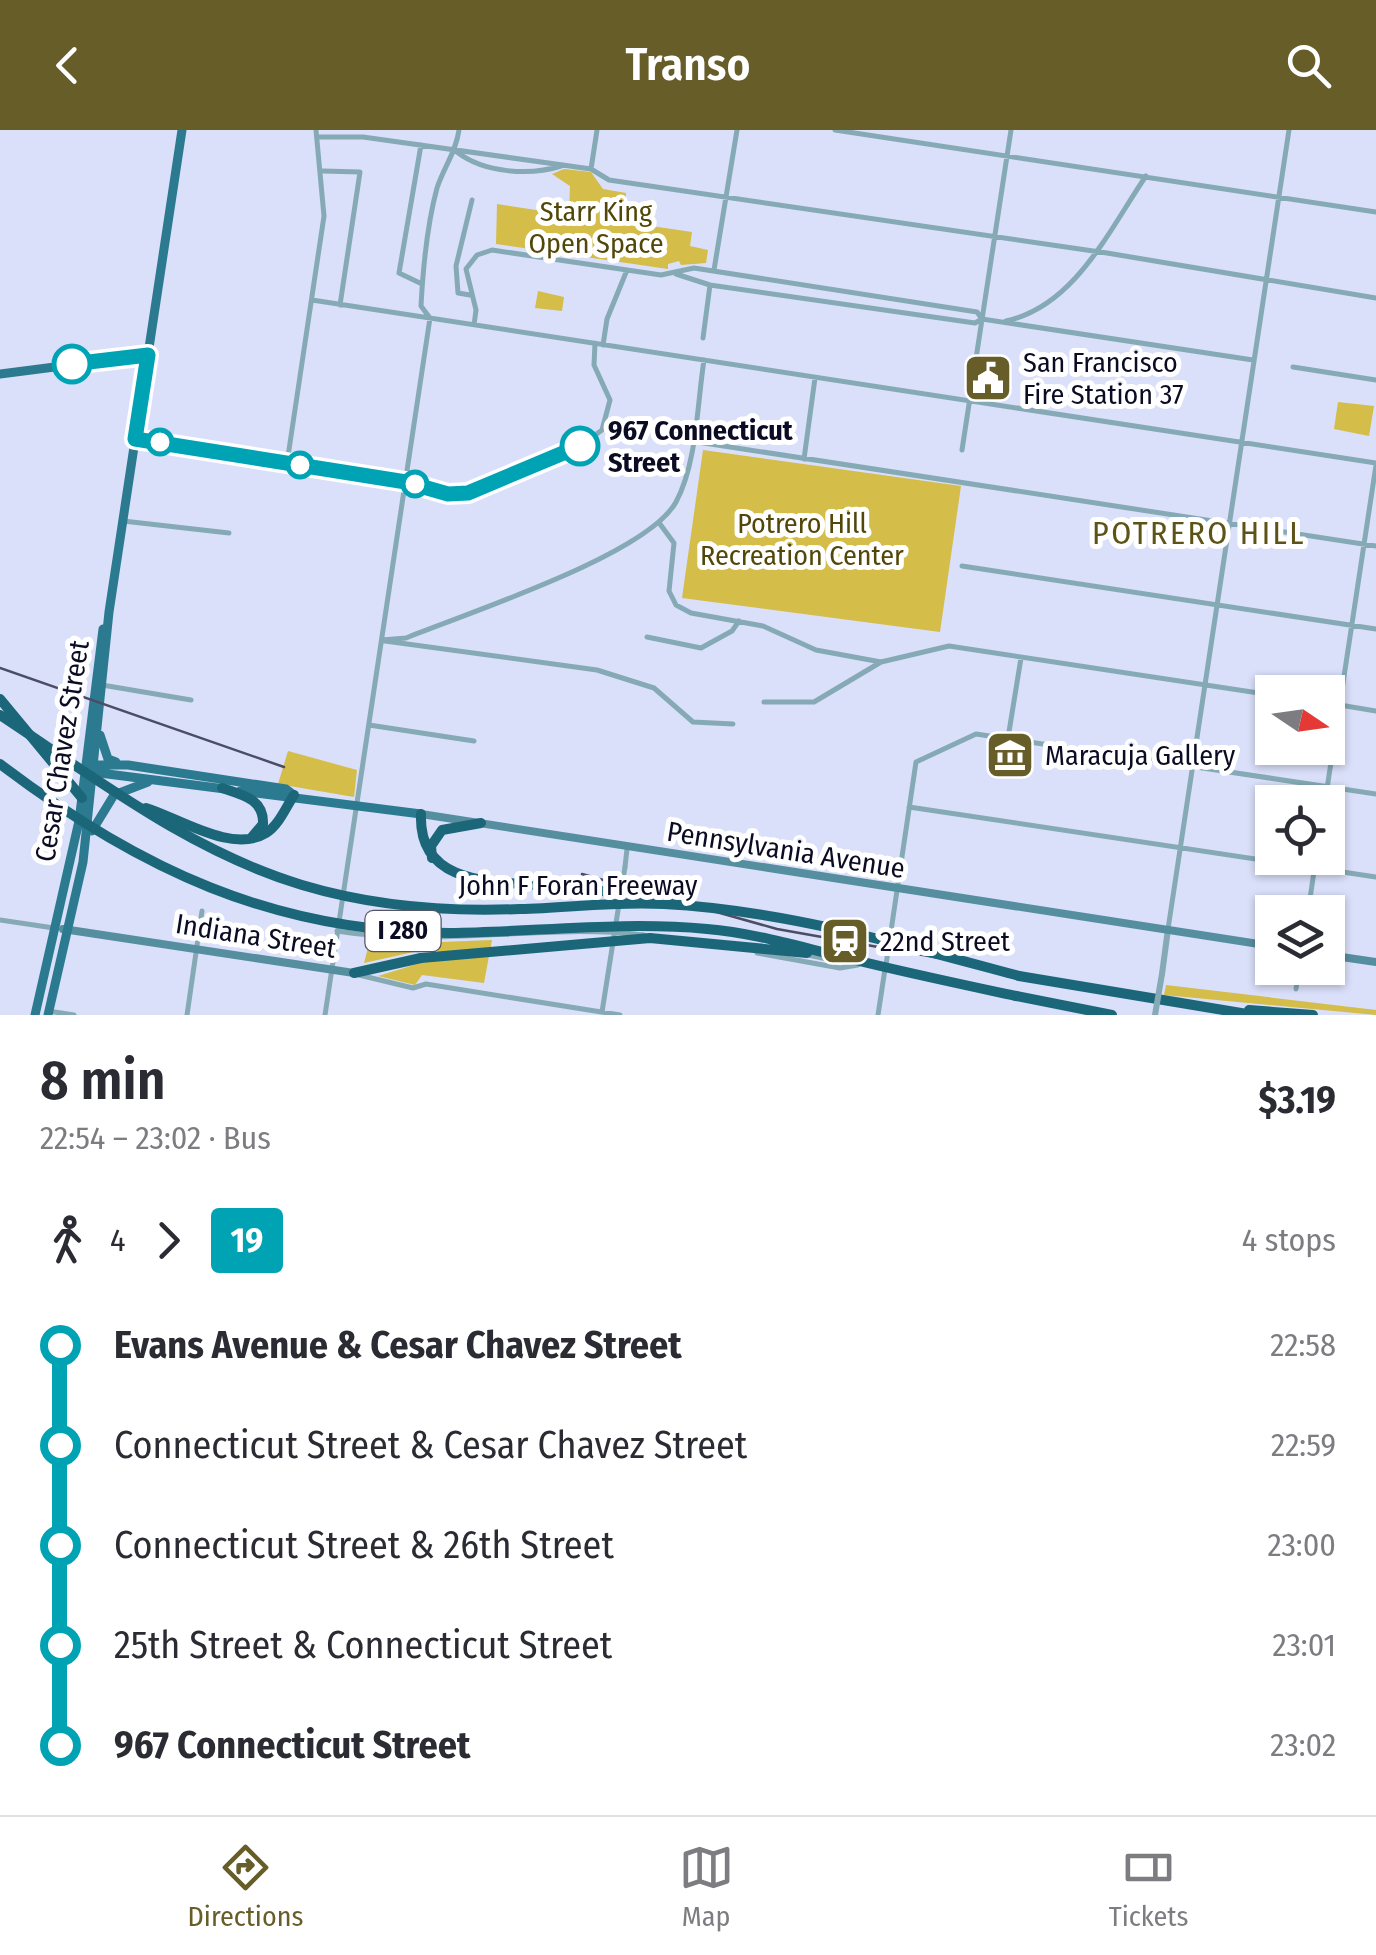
<!DOCTYPE html>
<html lang="en">
<head>
<meta charset="utf-8">
<style>
	body { margin:0; font-family:"Fira Sans Condensed",sans-serif; background:#f7f7f7; color:#2b2b33; height:100vh; display:flex; flex-direction:column; font-size:38px; white-space:nowrap }
	* { box-sizing:border-box; margin:0 }
	p { font-size:32px; color:#7c7c81 }
	.icon { flex:none; width:55px; height:55px; fill:none; stroke:currentColor; stroke-width:2; stroke-linecap:round; stroke-linejoin:round }
	.map { position:relative; height:885px; overflow:hidden }
	.sheet { display:flex; flex-direction:column; background:#fff; flex:1 }
	.sheet>* { flex:none }
	.badge { padding:0 20px; border-radius:8px; font-size:35px; line-height:65px }
	.needle { width:65px; rotate:103deg }
	.buttons { position:absolute; left:1255px; top:545px; display:grid; gap:20px }
	.buttons a { display:grid; place-items:center; width:90px; height:90px; border-radius:0px; background:#fff; box-shadow:0 2px 8px #0004; font-size:50px }
	.map>.badge { position:absolute; translate:-50% -50%; box-shadow:0 0 0 5px #fff }
	.legs { display:flex; align-items:center; gap:15px; height:110px; padding:0 40px; font-size:32px }
	.legs p { margin-inline-start:auto }
	.overview { display:flex; align-items:center; justify-content:space-between; height:170px; padding:0 40px }
	h1 { font-size:55px; font-weight:600; line-height:75px }
	ul { padding:0 40px; list-style:none }
	li { display:flex; align-items:center; gap:35px; height:100px; font-size:38px }
	li i { display:grid; place-items:center; width:15px; height:100%; margin:0 12px; background:currentColor }
	li i::after { content:''; width:25px; height:25px; margin:-12px; border:8px solid; border-radius:50%; background:#fff }
	li p { margin-inline-start:auto }
	li:first-child i { background:linear-gradient(#0000 50%,currentColor 0) }
	li:last-child i { background:linear-gradient(currentColor 50%,#0000 0) }
	header { display:flex; justify-content:space-between; align-items:center; height:130px; padding:0 40px; background:#675d29; color:#fff; font-size:45px; font-weight:600 }
	.tab-bar { display:flex; justify-content:space-around; align-items:center; height:140px; border-top:2px solid #e1e1e2; background:#fff; font-size:28px; color:#7c7c81 }
	.tab-bar a { display:grid; justify-items:center; gap:5px }
	.tab-bar .selected { color:#675d29 }
	.map>svg:first-child { display:block }
	.green { fill:#d4bd48 }
	.lines { fill:none; stroke-linecap:round; stroke-linejoin:round }
	.minor { stroke:#85aab5; stroke-width:5 }
	.tertiary { stroke:#85aab5; stroke-width:6 }
	.secondary { stroke:#558e9f; stroke-width:8 }
	.primary { stroke:#2b7a8f; stroke-width:9 }
	.motorway { stroke:#1b6779; stroke-width:10 }
	.rail { stroke:#4b4d65; stroke-width:2.5 }
	.minor-bridge { stroke:#85aab5; stroke-width:5 }
	.tertiary-bridge { stroke:#85aab5; stroke-width:6 }
	.motorway-bridge { stroke:#1b6779; stroke-width:10 }
	.line-1-casing { stroke:#fff; stroke-width:22 }
	.line-1 { stroke:#00a3b4; stroke-width:15 }
	.stop-1-dot { fill:#fff; stroke:#00a3b4; stroke-width:5 }
	.labels { text-anchor:middle; dominant-baseline:central; stroke-width:10; stroke-linejoin:round; paint-order:stroke }
	.shield { fill:#fff; stroke:#545565; stroke-width:2.5 }
	.shield-label { font-size:25px; font-weight:bold; fill:#0b0c23 }
	.park-label { font-size:28px; fill:#524708; stroke:#fff }
	.poi-label { font-size:28px; fill:#0b0c23; stroke:#fff; text-anchor:start }
	.stop-label { font-size:28px; font-weight:bold; fill:#0b0c23; stroke:#fff; text-anchor:start }
	.street-label { font-size:28px; fill:#0b0c23; stroke:#fff }
	.quarter-label { font-size:32px; letter-spacing:2.5px; fill:#5e5316; stroke:#fff }
</style>
</head>
<body>
<header><svg class="icon" aria-label="back" viewBox="0 0 24 24"><path d="M15 5l-7 7 7 7"/></svg>Transo<svg class="icon" aria-label="search" viewBox="0 0 24 24"><circle cx="10" cy="10" r="6"/><path d="M15 15l6 6"/></svg></header>
<div class="map">
<svg width="1376" height="885" viewBox="0 0 1376 885">
	<rect width="100%" height="100%" fill="#dadffa"/>
	<path class="green" d="M564,39L591,42L603,59L626,63L624,92L692,102L690,116L708,120L706,133L681,135L679,131L668,134V139L496,114L497,74L569,85L570,56L552,44Z
		M538,161L564,167L562,181L535,178Z
		M1338,272L1374,276L1369,306L1334,299Z
		M703,320L961,356L940,502L682,468Z
		M288,621L357,640L354,667L278,654Z
		M371,806L441,812L492,810L484,853L422,845L415,855L378,846L440,827L436,817L364,833Z
		M1166,855L1376,880V885L1164,865Z"/>
	<g class="lines">
		<path class="minor" d="M835,0L1376,82
			M317,7H363L591,39L609,50L1107,123L1376,168
			M421,15L399,143L422,154
			M457,22C484,43 530,46 561,36
			M591,39L597,0
			M323,41L360,42L340,175
			M714,140L737,0
			M676,144L710,155L975,193L982,189L1253,230
			M470,165L458,163L456,136L472,70
			M312,170L1376,333
			M1006,191C1075,176 1109,100 1146,46
			M474,195L476,180L466,139L477,125L492,120L661,145L694,138L977,182L982,189
			M703,208L710,155
			M603,215L607,189L627,140
			M1293,237L1376,250
			M135,309L406,351L448,364L468,363L579,317L602,300L610,270L594,235L595,213
			M691,311L1376,416
			M962,320L1011,0
			M804,329L815,248
			M287,333L324,86L316,0
			M123,391L229,403
			M660,394L674,413L669,461L676,475L691,483L763,496L816,520L881,532L949,516L1272,565
			M962,436L1376,499
			M647,507L701,518L732,501L739,491
			M382,510L406,508C467,483 647,425 676,372C697,333 697,275 704,230
			M385,511L597,540L654,558L693,592L733,594
			M102,555L191,570
			M764,572H814L881,532
			M1328,573L1376,581
			M369,595L474,611
			M1008,608L1021,528
			M1325,672L1376,335
			M909,677L1376,747
			M625,737L627,719
			M1308,782L1316,728
			M0,790L54,798
			M1168,799L1289,0
			M337,801C440,818 542,793 644,805
			M891,801L916,632L976,604L1376,664
			M757,823L840,838L858,835
			M808,825L837,831
			M359,845L413,858L426,854L620,885
			M1296,859L1299,838
			M48,881L74,885
			M602,882L619,774
			M187,885L202,781
			M325,885L430,188L421,176C423,138 427,95 437,58C444,37 456,22 459,0
			M878,885L885,839"/>
		<path class="tertiary" d="M1162,844L1168,799"/>
		<path class="secondary" d="M421,684L1272,816
			M63,799L354,843
			M1328,825L1376,832"/>
		<path class="primary" d="M0,244L148,225
			M100,605L108,629L116,632
			M91,635H128L286,659L294,665
			M92,642L225,659
			M240,661L421,684
			M92,701L114,665L148,652
			M35,885L79,691L103,499
			M48,885L83,732L109,482L182,0"/>
		<path class="motorway" d="M0,569L82,668
			M222,658C243,665 264,669 263,694L252,707
			M146,678C179,688 232,724 266,703C279,695 286,677 294,665
			M421,684C418,759 500,751 556,756
			M432,728L431,716L442,700L481,693
			M354,843L421,828
			M1019,846L1253,885
			M1016,866L1112,885
			M1249,880L1313,885"/>
		<path class="rail" d="M0,538L284,637
			M582,744L777,799L968,833"/>
		<path class="minor-bridge" d="M621,762L625,737
			M886,835L891,801"/>
		<path class="tertiary-bridge" d="M1155,885L1162,844"/>
		<path class="motorway-bridge" d="M0,585C97,649 190,721 302,755C372,776 447,782 520,779C568,778 615,771 664,774C783,780 904,815 1019,846
			M0,634C137,738 274,803 450,803C536,802 621,791 707,799C755,803 800,817 847,828C903,842 960,854 1016,866
			M556,756L674,769
			M421,828L650,808L807,823"/>
	</g>
	<g class="lines">
		<g class="line-1-casing">
			<path id="line-1" d="M72,234L148,225L135,309L406,352L448,364L468,363L580,316"/>
		</g>
		<use href="#line-1" class="line-1"/>
	</g>
	<defs>
		<g id="civic-square" transform="scale(2.5)"><rect x="-9" y="-9" width="18" height="18" rx="4" fill="#675d29" stroke="#fff"/><path d="M-.6-6.5H3V-4.5H.6V-3L4-1V1h2V6H-6V1h2V-1L-.6-3ZM-1.2 2.5V6h2.4V2.5Z" fill="#fff"/></g>
		<g id="museum-square" transform="scale(2.5)"><rect x="-9" y="-9" width="18" height="18" rx="4" fill="#675d29" stroke="#fff"/><path d="M0-6L6-3V-2H-6V-3ZM-5-1h2V3h-2ZM-1-1h2V3h-2ZM3-1h2V3H3ZM-6 4H6V6H-6Z" fill="#fff"/></g>
		<g id="station-square" transform="scale(2.5)"><rect x="-9" y="-9" width="18" height="18" rx="4" fill="#675d29" stroke="#fff"/><path d="M-3-6H3Q5-6 5-4V2Q5 4 3 4L4.5 6H3L1.5 4h-3L-3 6H-4.5L-3 4Q-5 4-5 2V-4Q-5-6-3-6ZM-3.5-4v3h7v-3ZM-3.5 1v1.5H-2V1ZM2 1v1.5H3.5V1Z" fill="#fff"/></g>
	</defs>
	<g fill-rule="evenodd">
		<use href="#civic-square" x="988" y="248"/>
		<use href="#museum-square" x="1010" y="625"/>
		<use href="#station-square" x="845" y="811"/>
	</g>
	<g class="stop-1-dot">
		<circle cx="72" cy="234" r="18"/>
		<circle cx="160" cy="312" r="12"/>
		<circle cx="580" cy="316" r="18"/>
		<circle cx="300" cy="335" r="12"/>
		<circle cx="415" cy="354" r="12"/>
	</g>
	<g class="labels">
		<rect class="shield" x="365.5" y="781" width="75" height="40" rx="8"/>
		<g class="shield-label">
			<text x="403" y="801">I 280</text>
		</g>
		<g class="park-label">
			<text x="596" y="81">Starr King<tspan x="596" dy="32">Open Space</tspan></text>
			<text x="802" y="393">Potrero Hill<tspan x="802" dy="32">Recreation Center</tspan></text>
		</g>
		<g class="poi-label">
			<text x="1023" y="232">San Francisco<tspan x="1023" dy="32">Fire Station 37</tspan></text>
			<text x="1045" y="625">Maracuja Gallery</text>
			<text x="880" y="811">22nd Street</text>
		</g>
		<g class="stop-label">
			<text x="608" y="300">967 Connecticut<tspan x="608" dy="32">Street</tspan></text>
		</g>
		<g class="street-label">
			<text transform="translate(62 621) rotate(-81)">Cesar Chavez Street</text>
			<text transform="translate(786 720) rotate(9)">Pennsylvania Avenue</text>
			<text x="578" y="755">John F Foran Freeway</text>
			<text transform="translate(256 806) rotate(9)">Indiana Street</text>
		</g>
		<g class="quarter-label">
			<text x="1199" y="403">POTRERO HILL</text>
		</g>
	</g>
</svg>
<div class="buttons">
<a><svg class="needle" viewBox="-14 -14 28 28"><path d="M0-13l5 13h-10z" fill="#e53935"/><path d="M0 13l5-13h-10z" fill="#7c7c81"/></svg></a>
<a><svg class="icon" aria-label="locate" viewBox="0 0 24 24"><circle cx="12" cy="12" r="6"/><path d="M12 2v4M12 18v4M2 12h4M18 12h4"/></svg></a>
<a><svg class="icon" aria-label="layers" viewBox="0 0 24 24"><path d="M12 4l9 5-9 5-9-5zM3 14l9 5 9-5"/></svg></a>
</div>
</div>
<section class="sheet">
<div class="overview"><div><h1>8 min</h1><p>22:54 – 23:02 · Bus</p></div><b>$3.19</b></div>
<div class="legs"><svg class="icon" aria-label="walk" viewBox="0 0 24 24"><circle cx="13" cy="4" r="2"/><path d="M13 8l-2 6 4 7M11 14l-3 7M7 12l3-4h3l4 4"/></svg>4<svg class="icon" aria-label="forward" viewBox="0 0 24 24"><path d="M9 5l7 7-7 7"/></svg><b class="badge" style="background:#00a3b4;color:#fff">19</b><p>4 stops</p></div>
<ul>
<li><i style="color:#00a3b4"></i><b>Evans Avenue &amp; Cesar Chavez Street</b><p>22:58</p></li>
<li><i style="color:#00a3b4"></i><span>Connecticut Street &amp; Cesar Chavez Street</span><p>22:59</p></li>
<li><i style="color:#00a3b4"></i><span>Connecticut Street &amp; 26th Street</span><p>23:00</p></li>
<li><i style="color:#00a3b4"></i><span>25th Street &amp; Connecticut Street</span><p>23:01</p></li>
<li><i style="color:#00a3b4"></i><b>967 Connecticut Street</b><p>23:02</p></li>
</ul>
</section>
<nav class="tab-bar">
<a class="selected"><svg class="icon" aria-label="directions" viewBox="0 0 24 24"><path d="M12 3l9 9-9 9-9-9zM9 14v-3h6M13 9l2 2-2 2"/></svg>Directions</a>
<a><svg class="icon" aria-label="map" viewBox="0 0 24 24"><path d="M3 6l6-2 6 2 6-2v14l-6 2-6-2-6 2zM9 4v14M15 6v14"/></svg>Map</a>
<a><svg class="icon" aria-label="tickets" viewBox="0 0 24 24"><path d="M3 7h18v10H3zM15 7v10"/></svg>Tickets</a>
</nav>
</body>
</html>
